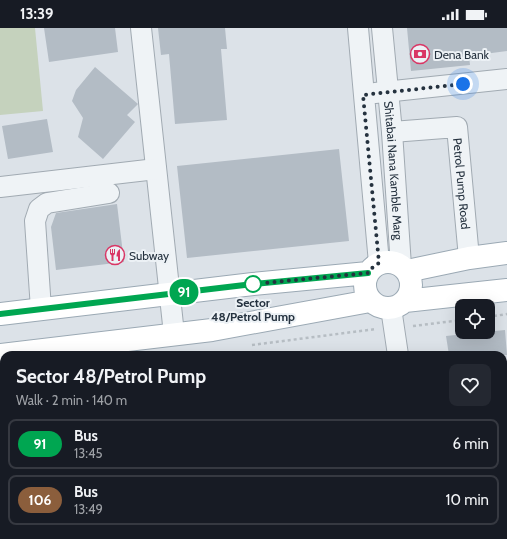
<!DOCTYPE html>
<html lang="en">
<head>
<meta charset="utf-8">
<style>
	body { margin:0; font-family:Cabin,sans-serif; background:#242831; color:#f1f3f6; height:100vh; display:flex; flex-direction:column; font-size:15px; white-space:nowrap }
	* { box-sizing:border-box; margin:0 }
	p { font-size:13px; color:#9ea1a6 }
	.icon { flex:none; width:22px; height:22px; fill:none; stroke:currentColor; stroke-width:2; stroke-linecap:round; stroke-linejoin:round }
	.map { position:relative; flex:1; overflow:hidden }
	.panel { position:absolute; left:0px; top:323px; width:507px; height:188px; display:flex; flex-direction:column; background:#171b24; border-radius:12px 12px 0 0; box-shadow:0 4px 16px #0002 }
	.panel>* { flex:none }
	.badge { padding:0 8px; border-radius:13px; font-size:14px; line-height:26px }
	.controls { position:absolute; left:455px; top:271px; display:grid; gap:8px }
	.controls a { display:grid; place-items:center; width:40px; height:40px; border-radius:8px; background:#171b24; box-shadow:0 4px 16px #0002; font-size:20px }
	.you { position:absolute; width:20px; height:20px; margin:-10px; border:3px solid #fff; border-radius:50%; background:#1a73e8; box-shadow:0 0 0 6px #1a73e833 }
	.map>.badge { position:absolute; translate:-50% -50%; box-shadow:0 0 0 2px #fff }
	.round { display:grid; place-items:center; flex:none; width:42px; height:42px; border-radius:8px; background:#242831 }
	.overview { display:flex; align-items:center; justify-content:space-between; height:68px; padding:0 16px }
	h1 { font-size:19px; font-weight:700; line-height:30px }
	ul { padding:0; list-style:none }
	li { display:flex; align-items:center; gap:12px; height:50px; margin:0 8px 6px; padding:0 8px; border:2px solid #363941; border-radius:8px }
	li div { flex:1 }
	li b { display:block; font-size:15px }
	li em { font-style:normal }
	li .badge { min-width:44px; font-weight:700; text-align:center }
	.status { display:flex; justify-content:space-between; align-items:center; height:28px; padding:0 20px; background:#171b24; direction:ltr }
	.status svg { height:11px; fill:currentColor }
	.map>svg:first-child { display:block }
	.green { fill:#c5d2bd }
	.building { fill:#b3bcc5 }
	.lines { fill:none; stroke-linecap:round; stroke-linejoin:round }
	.minor-casing { stroke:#a1aab2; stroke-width:22 }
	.major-casing { stroke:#9ba9b4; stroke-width:24 }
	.path { stroke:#b6bdc3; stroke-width:2.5; stroke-dasharray:3 3; stroke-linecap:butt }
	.minor { stroke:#eff3f6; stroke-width:20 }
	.major { stroke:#fff; stroke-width:22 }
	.line-casing { stroke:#fff; stroke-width:9 }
	.line { stroke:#00a651; stroke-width:6 }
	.walk { stroke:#25323f; stroke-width:4; stroke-dasharray:0 7.2 }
	.stop-dot { fill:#fff; stroke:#00a651; stroke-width:2 }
	.labels { text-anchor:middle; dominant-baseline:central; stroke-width:4; stroke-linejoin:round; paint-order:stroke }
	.poi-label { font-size:12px; fill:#25323f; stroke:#ecf1f5; text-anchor:start }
	.street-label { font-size:12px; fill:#25323f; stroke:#ecf1f5 }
	.stop-label { font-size:12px; font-weight:bold; fill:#25323f; stroke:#ecf1f5 }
</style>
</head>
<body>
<div class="status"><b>13:39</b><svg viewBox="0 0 49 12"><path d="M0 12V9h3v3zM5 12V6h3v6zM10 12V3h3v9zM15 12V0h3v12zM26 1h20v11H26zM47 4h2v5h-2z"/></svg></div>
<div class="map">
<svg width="507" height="511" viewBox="0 0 507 511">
	<rect width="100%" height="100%" fill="#dce2e8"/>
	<path class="green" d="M0,0H35L43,83L0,87Z
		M109,507H151V511H109Z"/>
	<path class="building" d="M44,0H115L118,24L49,34Z
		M158,0H225L227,21H221L227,92L175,96L169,26L161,27Z
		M407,0H507V23L469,28L470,37L411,43Z
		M95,39L138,76L127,87L135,94L103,131L78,109L83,90L72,73L76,62Z
		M47,91L53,124L8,131L2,98Z
		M339,121L349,213L187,230L177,138Z
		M117,176L124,234L56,242L51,199L56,185Z
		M505,302L507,327H449L446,308Z"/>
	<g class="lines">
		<g class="minor-casing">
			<g id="minor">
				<path d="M141,0L174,306"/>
				<path d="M358,0L379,235"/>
				<path id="s1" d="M382,0L392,104L401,238"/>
				<path d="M375,65L507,51"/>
				<path id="s2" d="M392,104L457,99L469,230"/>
				<path d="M0,159L156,141"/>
				<path d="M391,280L398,327"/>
				<path d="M41,281L35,193L39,181L47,175L109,165"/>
				<path d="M80,507L81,511"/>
				<path d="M164,507V511"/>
				<path d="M257,507L258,511"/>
				<path d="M423,507L424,511"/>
			</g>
		</g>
		<g class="major-casing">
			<path id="major" d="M365 257a23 23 0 1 1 46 0a23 23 0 1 1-46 0Z
				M407,243L469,230L507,225
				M405,273L507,262
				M0,286L253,256L368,245
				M0,327L212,302L370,273"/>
		</g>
		<path class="path" d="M488,289L507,286
			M413,298L462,292
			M252,317L376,301"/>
		<use href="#minor" class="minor"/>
		<use href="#major" class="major"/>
	</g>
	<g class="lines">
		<g class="line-casing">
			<path id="line" d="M0,286L253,256L368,245"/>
		</g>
		<use href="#line" class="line"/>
		<path class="walk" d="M253,256L368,245L373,239L379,235L363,67L463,56"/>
	</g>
	<defs>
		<g id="bank-ring" transform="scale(1)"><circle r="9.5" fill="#ecf1f5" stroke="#d93665" stroke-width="1.5"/><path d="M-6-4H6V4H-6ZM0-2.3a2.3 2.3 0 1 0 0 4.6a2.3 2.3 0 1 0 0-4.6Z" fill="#d93665"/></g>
		<g id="restaurant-ring" transform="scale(1)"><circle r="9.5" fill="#ecf1f5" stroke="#d93665" stroke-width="1.5"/><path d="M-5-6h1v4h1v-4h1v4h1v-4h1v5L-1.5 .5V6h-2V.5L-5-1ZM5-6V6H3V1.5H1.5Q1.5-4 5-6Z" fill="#d93665"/></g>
	</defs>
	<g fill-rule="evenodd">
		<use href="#bank-ring" x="420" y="26"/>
		<use href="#restaurant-ring" x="115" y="227"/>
	</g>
	<circle class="stop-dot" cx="253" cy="256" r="8"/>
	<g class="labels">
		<g class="poi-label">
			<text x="434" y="26">Dena Bank</text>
			<text x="129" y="227">Subway</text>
		</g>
		<g class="street-label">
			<text stroke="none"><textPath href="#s1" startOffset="143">Shitabai Nana Kamble Marg</textPath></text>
			<text stroke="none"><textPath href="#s2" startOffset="122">Petrol Pump Road</textPath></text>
		</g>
		<g class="stop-label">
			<text x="253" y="274">Sector<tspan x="253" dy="14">48/Petrol Pump</tspan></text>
		</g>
	</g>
</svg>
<div class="controls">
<a><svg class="icon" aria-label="locate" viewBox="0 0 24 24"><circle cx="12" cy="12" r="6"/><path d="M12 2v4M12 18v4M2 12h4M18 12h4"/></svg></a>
</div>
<div class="you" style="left:463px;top:56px"></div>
<b class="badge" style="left:184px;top:264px;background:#00a651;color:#fff">91</b>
<section class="panel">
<div class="overview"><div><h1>Sector 48/Petrol Pump</h1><p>Walk · 2 min · 140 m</p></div><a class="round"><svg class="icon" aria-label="heart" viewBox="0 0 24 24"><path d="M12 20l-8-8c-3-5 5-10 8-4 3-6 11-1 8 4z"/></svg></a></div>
<ul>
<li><span class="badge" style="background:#00a651;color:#fff">91</span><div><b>Bus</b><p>13:45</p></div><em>6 min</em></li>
<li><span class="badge" style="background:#8b5e3c;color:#fff">106</span><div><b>Bus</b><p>13:49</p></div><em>10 min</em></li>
</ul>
</section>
</div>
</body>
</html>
